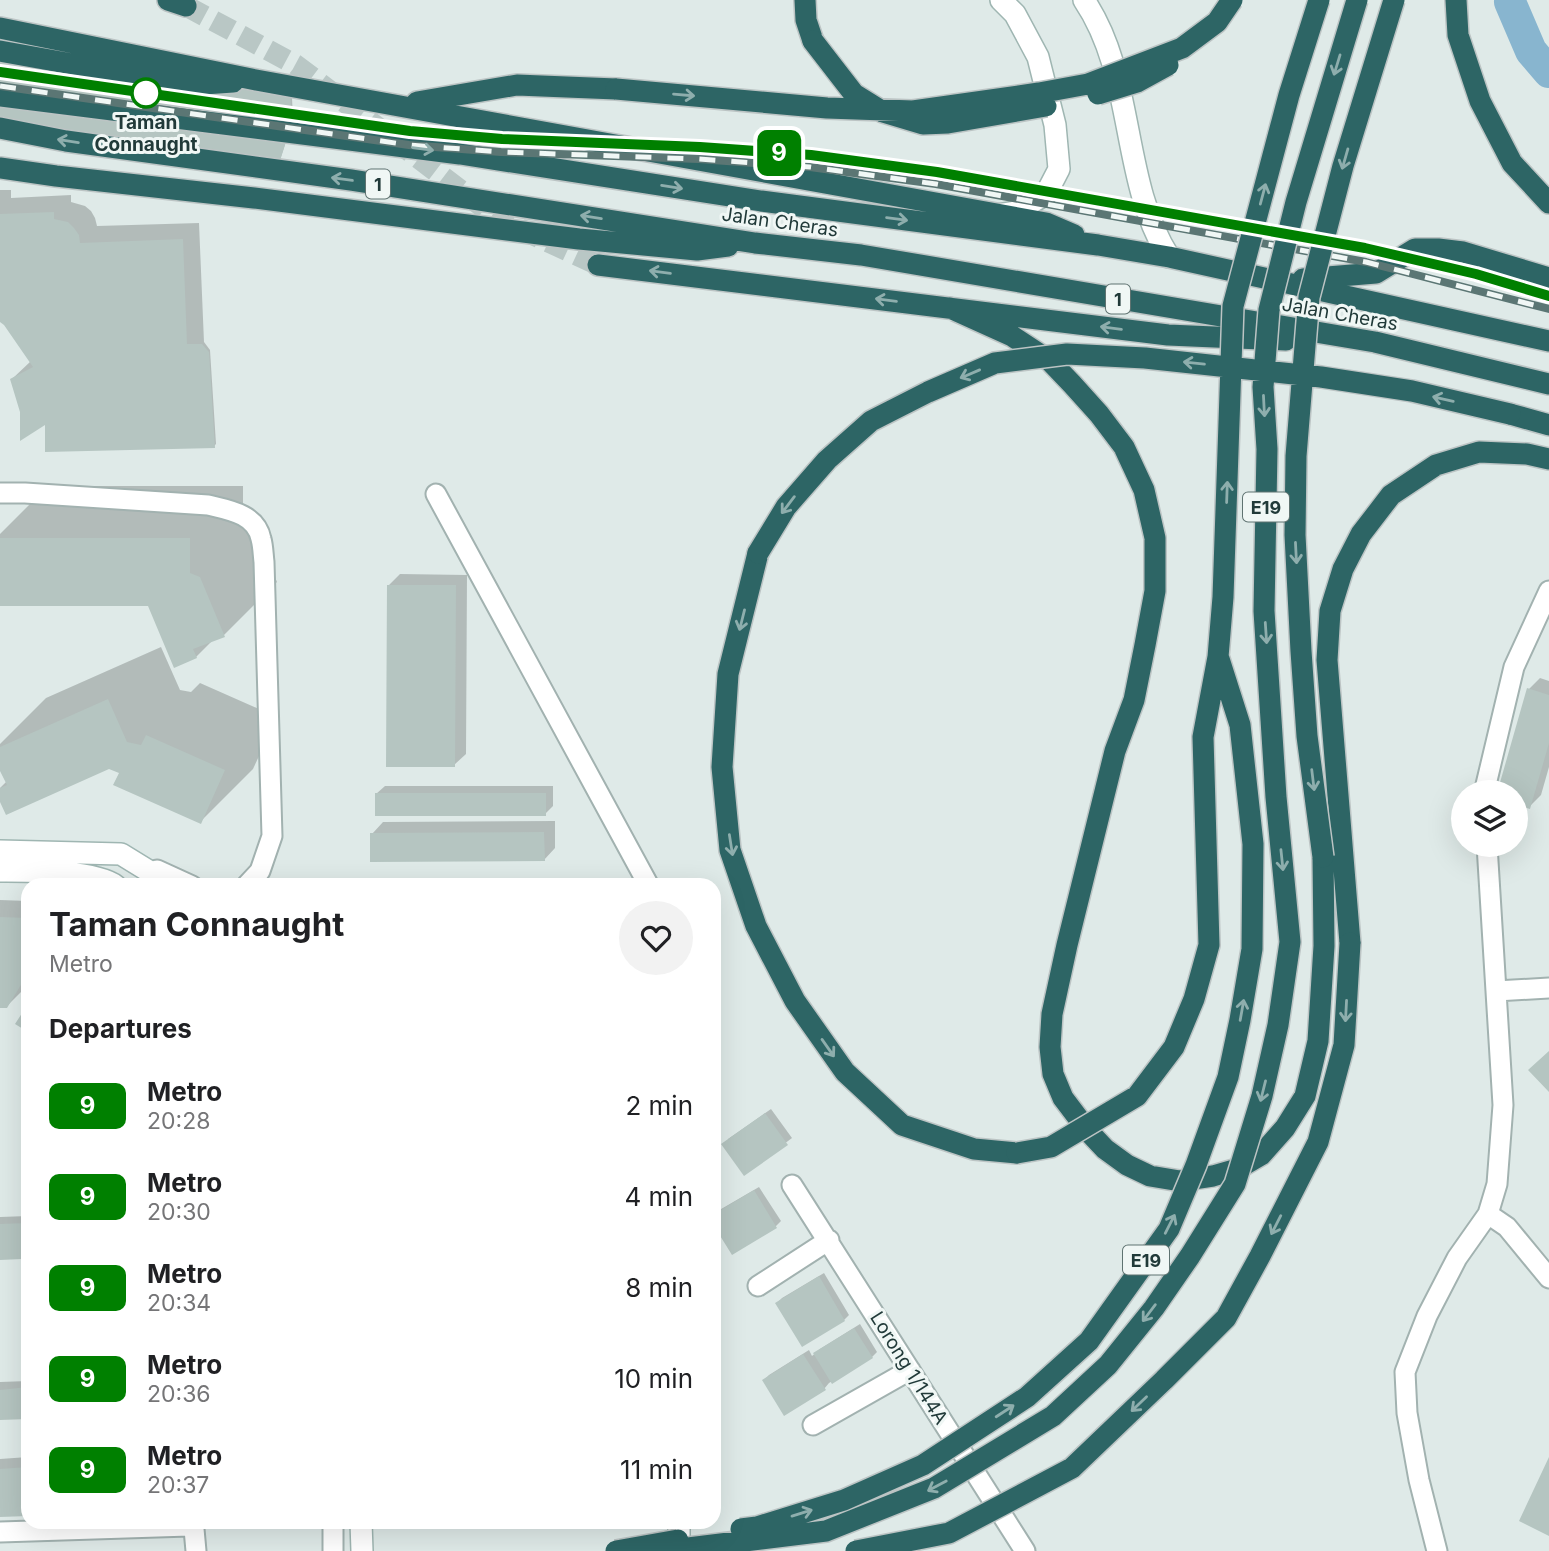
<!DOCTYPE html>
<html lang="en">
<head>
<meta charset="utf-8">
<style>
	body { margin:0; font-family:Inter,sans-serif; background:#f2f2f2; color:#202124; height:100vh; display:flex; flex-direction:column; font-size:26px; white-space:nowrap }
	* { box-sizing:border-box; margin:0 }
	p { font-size:23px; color:#757577 }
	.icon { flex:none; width:38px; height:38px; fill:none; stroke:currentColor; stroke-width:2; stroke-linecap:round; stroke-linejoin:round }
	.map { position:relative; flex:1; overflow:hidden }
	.drawer { position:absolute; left:21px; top:878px; width:700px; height:651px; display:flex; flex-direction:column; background:#fff; border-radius:21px; box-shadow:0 7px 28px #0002 }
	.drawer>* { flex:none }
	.badge { padding:0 14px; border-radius:10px; font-size:24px; line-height:46px }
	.controls { position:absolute; left:1451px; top:780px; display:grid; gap:14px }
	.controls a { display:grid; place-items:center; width:77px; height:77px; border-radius:50%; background:#fff; box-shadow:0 7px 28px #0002; font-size:35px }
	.map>.badge { position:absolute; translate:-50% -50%; box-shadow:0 0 0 4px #fff }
	h2 { padding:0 28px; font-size:26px; line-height:63px }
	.round { display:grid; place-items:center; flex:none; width:74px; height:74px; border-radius:37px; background:#f2f2f2 }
	.headline { display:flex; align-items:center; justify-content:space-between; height:119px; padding:0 28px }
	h1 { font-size:33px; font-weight:700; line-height:52px }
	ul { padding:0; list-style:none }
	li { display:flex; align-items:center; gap:21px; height:91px; padding:0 28px }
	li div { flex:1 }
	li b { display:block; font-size:26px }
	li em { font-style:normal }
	li .badge { min-width:77px; font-weight:700; text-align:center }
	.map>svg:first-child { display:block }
	.shadow { fill:#0003 }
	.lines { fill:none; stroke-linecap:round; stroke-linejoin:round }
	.river { stroke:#88b5cf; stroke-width:32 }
	.building { fill:#b5c5c1 }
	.highway-tunnel { stroke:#b9c7c5; stroke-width:21; stroke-dasharray:21 10; stroke-linecap:butt }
	.street-casing { stroke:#a2b2b0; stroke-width:23 }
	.secondary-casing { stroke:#9fb6b2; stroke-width:24 }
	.highway-casing { stroke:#bcc4c4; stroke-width:24 }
	.street { stroke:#fff; stroke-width:19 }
	.secondary { stroke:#fff; stroke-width:21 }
	.highway { stroke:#2d6565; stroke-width:21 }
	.rail-casing { stroke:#5b7674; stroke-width:8 }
	.rail { stroke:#f0f7f5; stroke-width:5; stroke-dasharray:16; stroke-linecap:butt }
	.highway-bridge-casing { stroke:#bcc4c4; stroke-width:24; stroke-linecap:butt }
	.highway-bridge { stroke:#2d6565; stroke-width:21 }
	.oneway { stroke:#8eaead }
	.line-casing { stroke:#fff; stroke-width:16 }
	.line { stroke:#008000; stroke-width:10 }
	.stop-dot { fill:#fff; stroke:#008000; stroke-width:3.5 }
	.labels { text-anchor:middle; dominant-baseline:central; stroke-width:6; stroke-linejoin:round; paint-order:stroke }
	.shield { fill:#f0f7f5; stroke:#5f7371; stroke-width:2 }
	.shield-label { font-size:18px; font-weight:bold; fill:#213a39 }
	.stop-label { font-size:19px; font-weight:bold; fill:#213a39; stroke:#f0f7f5 }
	.street-label { font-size:19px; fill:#213a39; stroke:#f0f7f5 }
</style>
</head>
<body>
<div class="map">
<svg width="1549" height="1551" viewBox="0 0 1549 1551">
	<rect width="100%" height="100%" fill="#dfeae8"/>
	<path class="shadow" d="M0,29L291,75L293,120L278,166Z
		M0,190H11V198L71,195V202L85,206L91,211L95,218L97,226L199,223L204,342L210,350L216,444L214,446L47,422L21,411L12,379L31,361L6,324L0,320Z
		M48,486H243V520L253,525L277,582L224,635L214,639L196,657L150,604H0V534Z
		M400,574L467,575L466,754L454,765L388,586Z
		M161,647L180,690L191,692L200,683L277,717L253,769L200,822L121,772L109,767L0,798V788L7,781L0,766V744L46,698Z
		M1540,678L1549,681V767L1541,795L1529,807L1516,803V793L1529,689Z
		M385,786H553V806L545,814L376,794Z
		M555,821V848L544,860L372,834L383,822Z
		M455,883H522V886H452Z
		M0,900L28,901V982L24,989L6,1007H0Z
		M771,1109L792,1138L744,1174L728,1139Z
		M759,1187L781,1221L775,1227L714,1222V1215L716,1212Z
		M28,1216V1251L21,1257L0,1258V1217Z
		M824,1273L849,1315L844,1320L803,1345L777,1303L782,1298Z
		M860,1324L877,1352L872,1357L829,1383L824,1389L764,1380L769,1375L809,1350L812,1356L820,1349Z
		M28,1381V1417L0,1418V1382Z
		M28,1457V1514L0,1515V1459Z"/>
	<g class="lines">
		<path class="river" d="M1510,2L1531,51L1549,72"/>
	</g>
	<path class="building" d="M0,31L289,77L292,123L277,170L0,128Z
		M54,212V219L68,222L74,228L79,235L80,243L183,239L187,344H202L209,352L215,448L45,452V425L20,441V412L10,379L33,367L4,325L0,322V214Z
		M0,538H190V573L200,577L225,637L193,649L197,658L174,668L148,606H0Z
		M387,585H456L455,767H386Z
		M1527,688L1549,695V743L1530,809L1516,805V793H1497Z
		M108,699L127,742L141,745L146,735L225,770L201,824L113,785L119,773L109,769L6,815L0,802V788L7,785L0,771V747Z
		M375,793H546V816H375Z
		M544,832L545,861L370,862V833Z
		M0,917L28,918V973L7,1008H0Z
		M28,1004V1032L15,1024Z
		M1549,1051V1092L1528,1070Z
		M765,1113L788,1145L744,1176L721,1144Z
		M754,1190L777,1228L732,1255L714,1226V1214Z
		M28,1223V1246H22V1259L0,1260V1224Z
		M819,1276L845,1321L802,1347L775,1303Z
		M854,1328L873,1358L832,1384L813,1353Z
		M803,1354L826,1390L784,1416L762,1380Z
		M28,1387V1419L0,1420V1390Z
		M1549,1457V1536L1519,1521Z
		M28,1467V1516L0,1517V1469Z"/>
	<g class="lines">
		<path class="highway-tunnel" d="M186,6L296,65L497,218L598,265"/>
		<g class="street-casing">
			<path id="street" d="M0,493H25L208,505C229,510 256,514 261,539C263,546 263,554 264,562L272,836L260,871L246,886
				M436,494L649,886
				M1484,793L1514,667L1549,591
				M157,870L192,886
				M1496,991L1549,988
				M792,1185L1025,1551
				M1488,1214L1507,1227L1549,1278
				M758,1286L829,1240
				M813,1425L910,1370
				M333,1522V1551
				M0,1532L189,1526L194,1529L196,1551
				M1437,1551L1419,1480L1407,1413L1405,1372L1427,1316L1457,1258L1488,1214L1497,1184L1503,1105L1487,845"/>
		</g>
		<g class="secondary-casing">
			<path id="secondary" d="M1084,0C1136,77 1120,180 1169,257
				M997,215L1015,212L1046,194L1059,169L1055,125L1038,57L1015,14L1001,0
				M0,851L121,854L173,886
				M0,871C26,871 95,870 116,886
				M361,1522L362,1551
				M679,1551V1522"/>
		</g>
		<g class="highway-casing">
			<path id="highway" d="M168,0L186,6
				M805,0L806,20L813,41
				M1456,0L1458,35L1480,101L1512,163L1549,203
				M0,28L256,80L1046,223L1074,235
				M0,51L189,85L233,82
				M0,96L460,154L761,201L1098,245L1169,257L1549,341
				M417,102L517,85L616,89
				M0,128L66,141L351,180L755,243L861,255L1375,342L1549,384
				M0,168L56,176L254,198L579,239L697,250L728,246
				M598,265L1168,335L1286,340
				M1303,279L1376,273L1415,249H1438L1463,252L1549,278
				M950,308L1012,336L1050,361L1072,384L1099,414L1124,447L1144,490L1155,538V591L1145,645L1134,700L1115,751L1067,945L1052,1014L1050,1047L1053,1074L1063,1098L1088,1131L1105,1149L1127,1165L1150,1176L1180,1181L1213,1176L1237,1169L1261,1155L1285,1128L1305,1096L1318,1041L1324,946L1323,857
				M1510,414L1549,425
				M758,553L728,674L722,767L730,850L756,926L795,1001L845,1072L902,1125L974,1149L1017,1153
				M1350,943L1327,660L1330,611L1343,569L1361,534L1391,495L1436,465L1479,452L1527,454L1549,459"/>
		</g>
		<use href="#street" class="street"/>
		<use href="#secondary" class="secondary"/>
		<use href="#highway" class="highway"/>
		<g class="rail-casing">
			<path id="rail" d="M0,72L410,131L501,139L700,147L811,155L937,171L1365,248L1476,274L1549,296
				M0,86L409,145L501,152L699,159L810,167L936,184L1366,262L1549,309"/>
		</g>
		<use href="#rail" class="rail"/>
		<g class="highway-bridge-casing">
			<path id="highway-bridge" d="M813,41L854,94L883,112L923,124L948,123L1046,106
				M616,89L827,108L913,111L1039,93L1088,84L1182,48L1217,22L1232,0
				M1098,94L1137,82L1168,65
				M758,553L786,507L827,460L871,421L928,392L995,363L1067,354L1145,358L1321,377L1412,391L1510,414
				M1323,857L1307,736L1301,651L1295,535L1296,456L1309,297L1343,166L1394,0
				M1017,1153L1051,1147L1137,1096L1174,1047L1194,999L1209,945L1203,737L1218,657L1223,597L1233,306L1289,95L1319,0
				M741,1529L757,1527L844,1500L923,1465L1027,1397L1089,1341L1169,1229L1196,1165L1228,1077L1240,1020L1252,949L1253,844L1240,725L1219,659
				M616,1551L678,1540
				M664,1551L826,1531L934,1488L1053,1416L1108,1365L1154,1308L1190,1256L1235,1184L1262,1096L1278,1025L1290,942L1276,797L1264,611L1267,449L1263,387L1269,310L1296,202L1357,0
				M856,1551L949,1533L1072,1468L1164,1380L1226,1318L1260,1256L1318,1142L1344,1045L1350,943"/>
		</g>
		<use href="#highway-bridge" class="highway-bridge"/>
	</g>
	<defs><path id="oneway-shaft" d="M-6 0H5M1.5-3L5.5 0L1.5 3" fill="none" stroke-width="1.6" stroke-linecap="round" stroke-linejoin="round" transform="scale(1.75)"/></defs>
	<g class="oneway">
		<use href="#oneway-shaft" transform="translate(1337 65) rotate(107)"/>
		<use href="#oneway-shaft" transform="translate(684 95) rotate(5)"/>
		<use href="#oneway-shaft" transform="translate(68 141) rotate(-171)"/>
		<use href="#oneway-shaft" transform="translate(423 149) rotate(8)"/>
		<use href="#oneway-shaft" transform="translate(1345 159) rotate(106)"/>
		<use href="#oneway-shaft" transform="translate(342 179) rotate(-172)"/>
		<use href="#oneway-shaft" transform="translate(672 187) rotate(9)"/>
		<use href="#oneway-shaft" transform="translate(1263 194) rotate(-75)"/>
		<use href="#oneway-shaft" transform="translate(591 217) rotate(-171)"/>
		<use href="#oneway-shaft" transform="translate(897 219) rotate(7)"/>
		<use href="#oneway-shaft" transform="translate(660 272) rotate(-173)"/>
		<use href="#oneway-shaft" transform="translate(886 300) rotate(-173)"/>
		<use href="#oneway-shaft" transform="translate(1111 328) rotate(-173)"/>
		<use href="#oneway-shaft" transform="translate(1194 363) rotate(-174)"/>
		<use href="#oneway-shaft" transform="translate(970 374) rotate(157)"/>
		<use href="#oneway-shaft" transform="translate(1443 399) rotate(-167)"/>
		<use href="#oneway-shaft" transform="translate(1264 406) rotate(87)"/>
		<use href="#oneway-shaft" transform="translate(1227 492) rotate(-88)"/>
		<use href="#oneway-shaft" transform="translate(788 505) rotate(127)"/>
		<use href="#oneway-shaft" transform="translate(1296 553) rotate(87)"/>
		<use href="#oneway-shaft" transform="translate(742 620) rotate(104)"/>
		<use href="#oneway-shaft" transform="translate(1266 633) rotate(86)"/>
		<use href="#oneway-shaft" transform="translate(1313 780) rotate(83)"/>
		<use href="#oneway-shaft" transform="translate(731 845) rotate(81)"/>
		<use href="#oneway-shaft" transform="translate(1282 860) rotate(84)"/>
		<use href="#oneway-shaft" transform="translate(1242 1010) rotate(-80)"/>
		<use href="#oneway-shaft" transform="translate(1346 1011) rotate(93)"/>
		<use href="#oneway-shaft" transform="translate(828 1048) rotate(55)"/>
		<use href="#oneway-shaft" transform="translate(1263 1091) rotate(104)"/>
		<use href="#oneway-shaft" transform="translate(1170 1224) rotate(-63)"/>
		<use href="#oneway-shaft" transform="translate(1276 1225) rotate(117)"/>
		<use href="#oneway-shaft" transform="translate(1149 1313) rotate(127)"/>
		<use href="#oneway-shaft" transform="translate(1139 1404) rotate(136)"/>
		<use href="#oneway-shaft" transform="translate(1005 1411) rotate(-33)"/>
		<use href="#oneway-shaft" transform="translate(937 1486) rotate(152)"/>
		<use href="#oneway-shaft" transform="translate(802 1513) rotate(-17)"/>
	</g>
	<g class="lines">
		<g class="line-casing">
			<path id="line" d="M0,72L410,131L502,139L700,147L811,155L937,172L1365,248L1476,274L1549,296"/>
		</g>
		<use href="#line" class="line"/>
	</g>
	<circle class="stop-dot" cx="146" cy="93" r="14"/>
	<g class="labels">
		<g class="shield">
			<rect x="366" y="169.5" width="24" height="29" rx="5"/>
			<rect x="1106" y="284.5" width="24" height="29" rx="5"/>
			<rect x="1243" y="492.5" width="46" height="29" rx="5"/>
			<rect x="1123" y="1245.5" width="46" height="29" rx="5"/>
		</g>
		<g class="shield-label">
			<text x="378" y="184">1</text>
			<text x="1118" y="299">1</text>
			<text x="1266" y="507">E19</text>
			<text x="1146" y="1260">E19</text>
		</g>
		<g class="stop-label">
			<text x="146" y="122">Taman<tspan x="146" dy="22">Connaught</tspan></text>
		</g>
		<g class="street-label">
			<text transform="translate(780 222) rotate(8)">Jalan Cheras</text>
			<text transform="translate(1340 314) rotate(10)">Jalan Cheras</text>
			<text transform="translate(909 1368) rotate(58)">Lorong 1/144A</text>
		</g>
	</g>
</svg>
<div class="controls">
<a><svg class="icon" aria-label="layers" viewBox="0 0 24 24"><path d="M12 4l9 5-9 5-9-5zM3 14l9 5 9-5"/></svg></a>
</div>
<b class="badge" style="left:779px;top:153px;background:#008000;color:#fff">9</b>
<section class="drawer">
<div class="headline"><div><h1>Taman Connaught</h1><p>Metro</p></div><a class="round"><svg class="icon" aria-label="heart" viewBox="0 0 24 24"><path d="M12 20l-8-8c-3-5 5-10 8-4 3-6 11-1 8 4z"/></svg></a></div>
<h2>Departures</h2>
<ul>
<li><span class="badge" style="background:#008000;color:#fff">9</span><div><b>Metro</b><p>20:28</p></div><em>2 min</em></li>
<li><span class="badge" style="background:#008000;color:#fff">9</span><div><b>Metro</b><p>20:30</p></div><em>4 min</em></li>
<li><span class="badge" style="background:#008000;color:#fff">9</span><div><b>Metro</b><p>20:34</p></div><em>8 min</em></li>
<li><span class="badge" style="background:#008000;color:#fff">9</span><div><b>Metro</b><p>20:36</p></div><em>10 min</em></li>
<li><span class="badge" style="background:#008000;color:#fff">9</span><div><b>Metro</b><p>20:37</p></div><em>11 min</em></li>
</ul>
</section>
</div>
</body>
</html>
